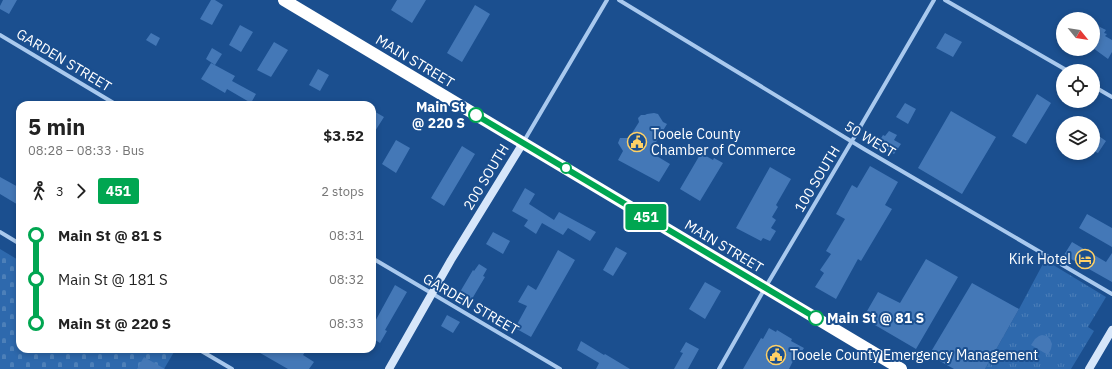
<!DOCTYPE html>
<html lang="en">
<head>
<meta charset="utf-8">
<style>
	body { margin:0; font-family:"IBM Plex Sans",sans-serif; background:#f2f2f2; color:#222; height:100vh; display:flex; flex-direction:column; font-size:15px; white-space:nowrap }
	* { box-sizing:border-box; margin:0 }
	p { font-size:13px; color:#767676 }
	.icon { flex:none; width:22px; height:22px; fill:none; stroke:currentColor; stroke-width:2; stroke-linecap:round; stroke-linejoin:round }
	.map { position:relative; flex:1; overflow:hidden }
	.side { position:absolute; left:16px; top:101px; width:360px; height:252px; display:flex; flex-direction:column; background:#fff; border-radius:12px; box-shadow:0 2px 6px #0003 }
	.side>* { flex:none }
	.badge { padding:0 8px; border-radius:3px; font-size:14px; line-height:26px }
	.needle { width:26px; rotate:120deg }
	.tools { position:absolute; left:1056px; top:12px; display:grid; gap:8px }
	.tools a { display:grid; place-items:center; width:44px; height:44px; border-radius:50%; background:#fff; box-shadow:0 2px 6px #0003; font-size:20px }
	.map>.badge { position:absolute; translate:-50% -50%; box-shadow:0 0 0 2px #fff }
	.legs { display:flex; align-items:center; gap:6px; height:44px; padding:0 12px; font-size:13px }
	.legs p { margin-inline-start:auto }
	.headline { display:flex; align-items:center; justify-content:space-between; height:68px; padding:0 12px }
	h1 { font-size:22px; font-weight:700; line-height:30px }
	ul { padding:0 12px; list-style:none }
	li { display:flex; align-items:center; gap:14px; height:44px; font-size:15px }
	li i { display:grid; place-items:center; width:6px; height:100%; margin:0 5px; background:currentColor }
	li i::after { content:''; width:10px; height:10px; margin:-5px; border:3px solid; border-radius:50%; background:#fff }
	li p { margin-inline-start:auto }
	li:first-child i { background:linear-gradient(#0000 50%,currentColor 0) }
	li:last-child i { background:linear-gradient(currentColor 50%,#0000 0) }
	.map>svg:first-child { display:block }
	.cemetery { fill:url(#cemetery-stones) }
	.park { fill:url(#park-tufts) }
	.building { fill:#4478b7 }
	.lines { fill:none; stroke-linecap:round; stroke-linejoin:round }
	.street { stroke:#a9c9ee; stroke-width:4 }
	.secondary { stroke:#d6e6fa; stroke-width:8 }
	.highway { stroke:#fff; stroke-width:12 }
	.line-1-casing { stroke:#fff; stroke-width:9 }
	.line-1 { stroke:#00a651; stroke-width:6 }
	.stop-1-dot { fill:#fff; stroke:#00a651; stroke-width:2 }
	.labels { text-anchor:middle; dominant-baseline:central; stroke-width:4; stroke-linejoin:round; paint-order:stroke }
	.street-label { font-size:14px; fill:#fff; stroke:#1b4f8f }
	.stop-label { font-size:14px; font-weight:bold; fill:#fff; stroke:#1b4f8f; text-anchor:end }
	.poi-label { font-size:14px; fill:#fff; stroke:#1b4f8f; text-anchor:start }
</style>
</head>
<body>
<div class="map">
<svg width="1112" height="369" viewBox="0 0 1112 369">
	<defs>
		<pattern id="cemetery-stones" width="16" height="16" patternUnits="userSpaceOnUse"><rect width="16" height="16" fill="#2e69ad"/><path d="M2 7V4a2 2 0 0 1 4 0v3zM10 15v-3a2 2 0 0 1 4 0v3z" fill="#4d80b9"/></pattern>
		<pattern id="park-tufts" width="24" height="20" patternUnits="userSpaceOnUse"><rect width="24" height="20" fill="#2e69ad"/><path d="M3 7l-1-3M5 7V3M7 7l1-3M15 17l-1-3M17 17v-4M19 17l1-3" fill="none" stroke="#4d80b9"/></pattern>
	</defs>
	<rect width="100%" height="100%" fill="#1b4f8f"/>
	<path class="cemetery" d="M0,249L20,261V349H169L174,352L164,369H0Z"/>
	<path class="park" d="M1045,260L1106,297L1088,327L1094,331L1071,369H985L1019,309Z"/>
	<path class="building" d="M3,0H17L9,14L0,9V6Z
		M211,0H215L223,5L212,25L200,19Z
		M397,0H426L412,23L391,10Z
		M475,5L490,14L462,62L447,53Z
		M240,25L253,32L241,52L229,45Z
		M1096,25L1106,30L1104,33L1107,34L1105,36L1112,40V52L1108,59L1093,48V30Z
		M151,33L160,38L156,46L146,40Z
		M945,33L962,42L953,57L936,48Z
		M274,42L288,50L271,77L257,70Z
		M212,48L222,54L215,65L206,59Z
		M211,63L235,76L232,81L256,94L251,103L227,89L225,93L201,79Z
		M318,69L329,75L320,91L309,85Z
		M1037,94L1051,103L1026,144L1012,136Z
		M905,103L916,109L908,124L896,117Z
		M372,110L384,117L372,136Z
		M951,111L996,137L962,194L918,168Z
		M654,113L658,114L663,122L667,124L650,152L670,164L659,182L618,160L623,151L618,143L620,138H629L639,122L638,118L641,115H645L647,114Z
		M889,131L897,135L894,140L901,144L894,154L877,145L883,135L885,136Z
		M1093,132L1106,141L1098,153L1093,151Z
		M396,140L410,148L396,173L382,164Z
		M462,146L475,154L444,206L431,198Z
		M701,153L713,160L714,158L723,163L700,201L680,189Z
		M870,166L898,182L885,205L892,209L861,261L858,259L836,299L815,287L824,273L820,270L831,254L826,251L845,219L836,214L852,185L857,188Z
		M770,167L791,179L776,205L778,207L772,217L776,220L771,228L776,231L770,241L763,238L761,241L736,228Z
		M0,177L20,188V206L0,194Z
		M525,188L535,194L529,204L554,220L559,212L596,232L590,241L568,228L563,235L542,223L536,234L524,226L528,220L512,211Z
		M1087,214L1112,228V247L1079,228Z
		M493,232L510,241L503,254L486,244Z
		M1072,242L1106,262L1112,253V282L1064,255Z
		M616,247L627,253L613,276L603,270Z
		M558,250L575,260L531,337L515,328L527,306L518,302L528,285L536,290Z
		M926,259L958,277L916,349L863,318L878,292L900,303Z
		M479,264L487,269L483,276L485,277L469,304L457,297L473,270L474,271Z
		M705,282L721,291L705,319L689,309Z
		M972,283L1019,309L985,369H954L929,355Z
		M395,285L407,292L385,330L387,331L380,343L372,338V327Z
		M447,315L460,322L453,333L441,326Z
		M769,328L776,332L777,330L792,339L791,341L804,348L795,362L793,361L789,369H743L761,338L763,339Z
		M1042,335L1047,336L1050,339L1052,344L1051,349L1048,355L1031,345L1035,339L1039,336Z
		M581,341L604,355L605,354L630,369H596L599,363L577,350Z
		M686,342L699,349L688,369H674L683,353L680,352Z
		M253,349H289L296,353L298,349H307L303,355L314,362L309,369H288Z
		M144,357L165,369H137Z"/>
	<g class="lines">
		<path class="street" d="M619,0L864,149L1112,294
			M945,0L1068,71
			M0,35L117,105
			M1093,86L1112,97
			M524,141L607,0
			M0,232L20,244
			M372,258L560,369
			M198,349L232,369
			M719,369L765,288L852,141L934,0"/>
		<path class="secondary" d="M389,369L451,260L523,143
			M1089,369L1112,330"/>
		<path class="highway" d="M284,0L901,369"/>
	</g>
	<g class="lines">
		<g class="line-1-casing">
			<path id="line-1" d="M476,115L816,318"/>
		</g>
		<use href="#line-1" class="line-1"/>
	</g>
	<defs>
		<g id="civic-ring" transform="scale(1)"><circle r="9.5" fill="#1b4f8f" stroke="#ffd166" stroke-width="1.5"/><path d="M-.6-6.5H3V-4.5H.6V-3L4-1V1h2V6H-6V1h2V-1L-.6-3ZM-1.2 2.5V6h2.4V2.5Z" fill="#ffd166"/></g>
		<g id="hotel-ring" transform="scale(1)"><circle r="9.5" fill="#1b4f8f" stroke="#ffd166" stroke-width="1.5"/><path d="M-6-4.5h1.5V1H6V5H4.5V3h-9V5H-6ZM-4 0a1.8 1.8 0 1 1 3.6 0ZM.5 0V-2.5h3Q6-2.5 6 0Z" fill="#ffd166"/></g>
	</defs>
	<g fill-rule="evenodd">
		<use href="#civic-ring" x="637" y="142"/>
		<use href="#hotel-ring" x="1085" y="259"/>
		<use href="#civic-ring" x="776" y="355"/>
	</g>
	<g class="stop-1-dot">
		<circle cx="476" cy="115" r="7"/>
		<circle cx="566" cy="168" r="5"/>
		<circle cx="816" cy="318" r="7"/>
	</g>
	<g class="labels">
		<g class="street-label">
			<text transform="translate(64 60) rotate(31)">GARDEN STREET</text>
			<text transform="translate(415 61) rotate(31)">MAIN STREET</text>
			<text transform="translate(870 139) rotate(31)">50 WEST</text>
			<text transform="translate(486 177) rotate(-59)">200 SOUTH</text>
			<text transform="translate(817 179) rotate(-59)">100 SOUTH</text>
			<text transform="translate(724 246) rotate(31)">MAIN STREET</text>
			<text transform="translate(471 304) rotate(30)">GARDEN STREET</text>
		</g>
		<g class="stop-label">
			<text x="465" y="107">Main St<tspan x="465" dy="16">@ 220 S</tspan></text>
			<text x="827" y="318" text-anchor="start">Main St @ 81 S</text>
		</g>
		<g class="poi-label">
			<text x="651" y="134">Tooele County<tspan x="651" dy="16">Chamber of Commerce</tspan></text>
			<text x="1071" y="259" text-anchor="end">Kirk Hotel</text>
			<text x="790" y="355">Tooele County Emergency Management</text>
		</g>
	</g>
</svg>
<div class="tools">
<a><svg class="needle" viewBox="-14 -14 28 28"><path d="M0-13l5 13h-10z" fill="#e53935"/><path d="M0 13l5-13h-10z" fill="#767676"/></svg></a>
<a><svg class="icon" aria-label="locate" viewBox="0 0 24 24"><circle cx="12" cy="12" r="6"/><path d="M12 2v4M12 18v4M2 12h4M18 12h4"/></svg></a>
<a><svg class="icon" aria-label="layers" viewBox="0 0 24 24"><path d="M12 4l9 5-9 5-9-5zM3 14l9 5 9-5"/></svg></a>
</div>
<b class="badge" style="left:646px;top:217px;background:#00a651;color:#fff">451</b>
<section class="side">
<div class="headline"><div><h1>5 min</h1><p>08:28 – 08:33 · Bus</p></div><b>$3.52</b></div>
<div class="legs"><svg class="icon" aria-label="walk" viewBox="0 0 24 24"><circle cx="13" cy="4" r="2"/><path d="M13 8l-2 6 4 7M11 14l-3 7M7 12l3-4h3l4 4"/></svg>3<svg class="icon" aria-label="forward" viewBox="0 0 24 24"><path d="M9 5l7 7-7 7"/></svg><b class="badge" style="background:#00a651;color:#fff">451</b><p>2 stops</p></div>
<ul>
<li><i style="color:#00a651"></i><b>Main St @ 81 S</b><p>08:31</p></li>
<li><i style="color:#00a651"></i><span>Main St @ 181 S</span><p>08:32</p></li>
<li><i style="color:#00a651"></i><b>Main St @ 220 S</b><p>08:33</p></li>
</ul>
</section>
</div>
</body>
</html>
